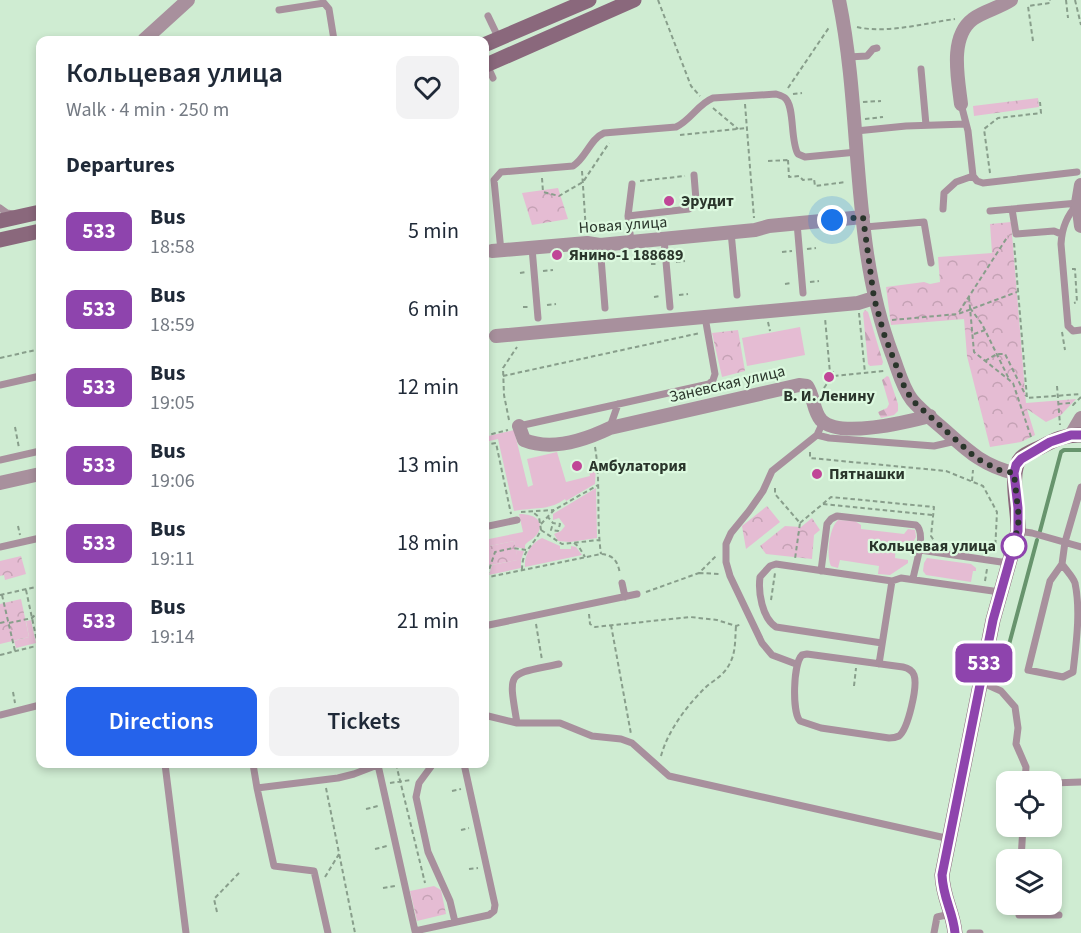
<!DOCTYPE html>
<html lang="en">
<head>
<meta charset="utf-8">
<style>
	body { margin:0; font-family:"Source Sans 3",sans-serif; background:#f2f2f3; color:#1f2937; height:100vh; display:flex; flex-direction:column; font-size:22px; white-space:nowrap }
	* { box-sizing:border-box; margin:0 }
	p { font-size:20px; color:#747a83 }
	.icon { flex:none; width:33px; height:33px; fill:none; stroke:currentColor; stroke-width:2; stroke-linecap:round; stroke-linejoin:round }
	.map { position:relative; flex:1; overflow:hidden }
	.sheet { position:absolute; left:36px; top:36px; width:453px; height:732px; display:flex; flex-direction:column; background:#fff; border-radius:12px; box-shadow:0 3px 9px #0003 }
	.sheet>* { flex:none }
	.badge { padding:0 12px; border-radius:9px; font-size:21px; line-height:39px }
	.tools { position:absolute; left:996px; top:771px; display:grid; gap:12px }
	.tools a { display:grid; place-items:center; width:66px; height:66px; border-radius:12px; background:#fff; box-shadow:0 3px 9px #0003; font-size:30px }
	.you { position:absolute; width:30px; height:30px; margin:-15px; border:4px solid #fff; border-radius:50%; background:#1a73e8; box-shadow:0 0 0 9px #1a73e833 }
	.map>.badge { position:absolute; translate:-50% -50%; box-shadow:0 0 0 3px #fff }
	h2 { padding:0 30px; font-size:22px; line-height:54px }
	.round { display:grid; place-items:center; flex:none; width:63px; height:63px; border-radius:12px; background:#f2f2f3 }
	.overview { display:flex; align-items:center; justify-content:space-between; height:102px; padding:0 30px }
	h1 { font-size:28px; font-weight:600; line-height:45px }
	.cta { display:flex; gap:12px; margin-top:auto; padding:12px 30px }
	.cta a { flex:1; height:69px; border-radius:12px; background:#2563eb; color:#fff; font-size:24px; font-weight:600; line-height:69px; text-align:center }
	.cta a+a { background:#f2f2f3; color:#1f2937 }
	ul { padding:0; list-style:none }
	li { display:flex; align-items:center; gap:18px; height:78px; padding:0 30px }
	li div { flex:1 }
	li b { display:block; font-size:22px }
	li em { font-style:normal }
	li .badge { min-width:66px; font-weight:700; text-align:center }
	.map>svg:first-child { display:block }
	.green { fill:#e5bcd3 }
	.forest { fill:url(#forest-firs) }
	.park { fill:url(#park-crowns) }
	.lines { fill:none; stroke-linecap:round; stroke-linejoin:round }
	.stream { stroke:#67946d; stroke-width:4 }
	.path { stroke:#889e8b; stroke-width:2; stroke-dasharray:4.5 3; stroke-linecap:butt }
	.lane { stroke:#a8909d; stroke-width:7 }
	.street { stroke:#a8909d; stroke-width:14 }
	.secondary { stroke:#8a687c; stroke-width:15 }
	.line-casing { stroke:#fff; stroke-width:14 }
	.line { stroke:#8e44ad; stroke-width:9 }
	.walk { stroke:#2a352b; stroke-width:6; stroke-dasharray:0 10.8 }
	.poi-dot { fill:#c04697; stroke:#dcf9df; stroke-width:2 }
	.stop-dot { fill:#fff; stroke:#8e44ad; stroke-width:3 }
	.labels { text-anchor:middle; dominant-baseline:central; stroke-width:4.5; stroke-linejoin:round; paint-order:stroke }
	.poi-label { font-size:16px; font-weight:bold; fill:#2a352b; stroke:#dcf9df; text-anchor:start }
	.street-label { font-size:16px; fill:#2a352b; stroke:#dcf9df }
	.stop-label { font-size:16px; font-weight:bold; fill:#2a352b; stroke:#dcf9df; text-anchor:end }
</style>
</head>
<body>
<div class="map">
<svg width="1081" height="933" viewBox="0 0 1081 933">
	<defs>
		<pattern id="forest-firs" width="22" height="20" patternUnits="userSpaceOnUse" patternTransform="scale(1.5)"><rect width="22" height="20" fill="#e5bcd3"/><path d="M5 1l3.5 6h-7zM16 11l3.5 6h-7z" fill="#c5a2b5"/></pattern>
		<pattern id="park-crowns" width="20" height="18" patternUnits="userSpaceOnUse" patternTransform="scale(1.5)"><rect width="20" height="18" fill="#e5bcd3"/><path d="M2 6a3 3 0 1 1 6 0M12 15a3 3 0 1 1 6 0" fill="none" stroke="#c5a2b5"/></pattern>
	</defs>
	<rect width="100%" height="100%" fill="#cfecd2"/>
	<path class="green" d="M800,327L805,355L747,366L742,338Z
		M514,430L528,487L533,485L527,459L557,452L566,482L590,476L588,467L596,465L595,484L566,501L565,499C549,511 534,507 514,511L498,439L485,442L484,437Z
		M596,488L597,538L570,542L558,541L554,534L561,531L565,526L559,518L553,520V514Z
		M519,514C529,514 544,517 539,531C535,539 529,540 525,545V549L515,547L514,541L485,547L484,540L523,532Z
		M838,520L855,521L861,525V529L904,534L908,529L915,530L916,537L913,542H896L895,558L908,560V563L890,575L878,574L879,566L840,560L838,568L831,566C826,556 829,528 838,520Z
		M542,538L560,546V549H571V546L576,547L582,555L525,567C524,555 531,543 542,538Z
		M516,550L524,551L521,560V568L489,575L492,565L517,560Z
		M927,558L971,564L976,568V571H973L971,582L926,575L923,571L924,563Z
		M31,620L36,643L16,648L14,641L29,637L26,621Z"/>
	<path class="forest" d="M865,310L868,312L883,362L882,365L870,366L868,364L863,313Z
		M887,376L889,377L898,404V411L894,415L881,418L878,412L887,408L889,404L882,380Z"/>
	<path class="park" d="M1038,98L1039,107L974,116L973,106Z
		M558,188L568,219L532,225L522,193Z
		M1011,222L1026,403L1076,399L1061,415L1046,422L1027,409L1035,435L1021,442L990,447L967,356L964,319L891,325L886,287L924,282L930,284L940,282L938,257L992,253L990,224Z
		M738,330L745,371L722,377L712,333Z
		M767,506L780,522L746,549L742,526Z
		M812,518L820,530L814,535L812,559L766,554L760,546L785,526L801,527Z
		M514,541L518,560L485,566V547Z
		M21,556L26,574L5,580L4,575L0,576V561Z
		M21,599L29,637L0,644V604Z
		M434,886L441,890L446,914L417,921L410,891Z"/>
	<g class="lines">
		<path class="stream" d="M1040,531L1061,452L1064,450H1081
			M1003,667L1037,540"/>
		<path class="path" d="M658,0L691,86L700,96
			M1066,0L1068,18
			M1075,0L1081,25
			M857,27C886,34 926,23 955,19
			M1033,41L1028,6L1050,3V0
			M788,88L830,26
			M793,94L802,93
			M863,102L881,101
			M745,104L754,218
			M713,108L738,129
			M865,119L883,117
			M680,135L746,128
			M788,160L789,177L799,176L803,180L814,179L815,186L846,182
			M768,161L788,160
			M582,171L586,231
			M990,173L984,129L998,118L1041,113L1040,102
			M542,178L543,192L559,196L583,182L609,143
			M640,181L685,176
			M1014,243L1027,398L1081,394
			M807,249L816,248
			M782,252L792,251
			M676,262L685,261
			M651,264H658
			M1072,269H1075L1077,302L1074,303
			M543,271L553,270
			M520,273L526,272
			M810,282L819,281
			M785,284L792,283
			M679,295L688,294
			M654,297L661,296
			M969,297L974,352L1013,383L1031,437
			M547,305L556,304
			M523,307H529
			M970,308L982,324L1009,379
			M959,312L1008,236
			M859,313L865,373
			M892,320L958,314L1017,292
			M768,322L770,331
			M1062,332L1065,350
			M974,334L985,330
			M0,358L40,349
			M985,361L997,354H1005L1026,396
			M503,376L700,333
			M834,376L884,371
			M1057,386L1060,425
			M824,388L828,382H834L833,372L830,373L825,318
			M1058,404L1070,403L1073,405L1081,397
			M509,420L504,395L503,368L517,347
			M15,427L19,448
			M484,436L508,430
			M484,445L496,443L511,514
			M595,447C601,482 596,519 601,554
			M810,452V458L946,471L983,486L997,512L995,552
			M972,481L973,470
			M775,488V494L800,523L795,559
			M823,504L933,515
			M521,512L554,510
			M547,516L553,523L560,524L558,531L551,530L553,523
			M800,523L831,497L934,507L931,536L936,544
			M541,524L554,510L598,485
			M18,526L20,535
			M541,530L562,544L599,540
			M574,543L579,547L585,557
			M522,570C522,549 533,547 541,530L539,517L534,513
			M699,573L720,574
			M487,576L495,552L513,548L526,550
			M484,578L601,554C614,555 618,562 620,574
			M985,581L987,569
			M26,590L38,646
			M646,592L699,573L717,555
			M0,595L40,586
			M2,595L15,651
			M771,600L775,573
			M589,614L590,624L595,627L690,617L717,620L736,626L742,624
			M0,623L8,621
			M9,623L32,618L40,610
			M536,624L542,660
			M611,625L631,734
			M0,655L40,645
			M854,686L856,668
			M13,692L15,703
			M661,756C668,730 688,704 707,686C716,679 725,674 730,663C736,652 735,638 736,626
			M396,764L425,883
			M390,783L411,780
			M326,788L355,933
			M452,791L461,789
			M366,809L378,806
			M461,830L469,828
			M375,849L387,846
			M469,869L478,868
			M325,877L339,854
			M383,888L395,886
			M217,912L214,899L239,873"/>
		<path class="lane" d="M279,10L324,3L329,9L334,40
			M488,16L499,39
			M848,57L867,56L873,49L877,48
			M487,65L493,78
			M921,69L926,125
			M961,104L968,131L973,176L977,181L983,183L1077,172
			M856,131L906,126L966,124
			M1078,203C1067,216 1062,227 1061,244L1068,326L1073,331L1081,330
			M0,208L7,213L13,214
			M943,209L944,193L956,182L973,176
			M1012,209L1016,234L1054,231L1061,234
			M990,211L1078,203
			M628,216L689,209L694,206L696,200L694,175
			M797,223L803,293
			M865,227L924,222L931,263
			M731,232L737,295
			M664,239L670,307
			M631,242L628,216L632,184
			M600,245L605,308
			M532,248L538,318
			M501,251L494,180L501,172L573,166C586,158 590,139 604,133L676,127C691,120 698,104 713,98L776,94C779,95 783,96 785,98C795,106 790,141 798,154L805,157L857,152
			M484,380V388
			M0,385L40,376
			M823,422L817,435L829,438L934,446L956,441
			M519,426L709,384L713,380L715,374L705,317
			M610,427L618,404
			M0,460L40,451
			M484,527L517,520
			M1018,531L1032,533L1081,547
			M0,547L40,538
			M920,550L1008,563
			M1062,564C1066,570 1073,577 1075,583C1081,611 1076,645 1073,672L1063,677L1028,670L1050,581L1062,564L1065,542L1081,487
			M821,571L827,524L831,519L837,516L916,525C927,533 915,566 913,579
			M622,583L625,597
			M484,626L637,594
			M882,643L776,627C762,618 758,592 760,577L770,566L776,564L892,581L901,578L1000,592
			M807,654L903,667C908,668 912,670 914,675C918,686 908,729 899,736C895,738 893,738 889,738L821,728L800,721C792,712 793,664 802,655Z
			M796,664L772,655L762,643L730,576L726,562V544L731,533L749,511L763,491L772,471L817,435
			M879,664L892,581
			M981,682L1001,691L1015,707L1018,728L1016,744L1026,767L1025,782
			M0,715L40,705
			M484,715L517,723H560L592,736L621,739L632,743L669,776L950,839
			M517,723C508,669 507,675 559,664
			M165,764L186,933
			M253,764L257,788L338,778L354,774L380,764
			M433,764L419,783L416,797L428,852L450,901L455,922
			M378,765L415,931L489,915L494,911L495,905L464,764
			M1052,783L1081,782
			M257,788L274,866L314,871L328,933
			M1021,860L1023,826
			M1019,904V915H1059
			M934,933L937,917L951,914
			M970,933H980"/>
		<path class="street" d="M839,0C863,116 850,243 892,354C898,369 902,387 912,400C922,412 937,423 949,434C970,453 985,466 1014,473
			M144,40L188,0
			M961,104C958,78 949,37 973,19C984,11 999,8 1011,0
			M1081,185L1078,203L1081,226
			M492,251L587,243L600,245L755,230L769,226L863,217
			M496,336L858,303L874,298
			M519,426L524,440C551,451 585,440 610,428L799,385L807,386C814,396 813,411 821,420C839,439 907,422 930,416
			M1071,435L1081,418
			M0,483L40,474"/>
		<path class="secondary" d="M484,45L589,0
			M484,66L634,0
			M0,221L40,212
			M0,240L40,231
			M955,933C953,911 943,899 942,875L993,620L1018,531C1019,512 1008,471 1021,458C1026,453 1035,450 1041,447C1054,440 1066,434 1081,435"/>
	</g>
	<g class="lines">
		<g class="line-casing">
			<path id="line" d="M955,933C953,911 943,899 942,875L993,620L1018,531V508L1014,473L1016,465L1021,459L1050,442L1071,435H1081"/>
		</g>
		<use href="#line" class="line"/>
		<path class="walk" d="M832,220L863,217L874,298L884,334L904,386L912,400L976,458L999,470L1014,473L1019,519L1014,546"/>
	</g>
	<g class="poi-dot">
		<circle cx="669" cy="201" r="6"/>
		<circle cx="557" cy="255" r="6"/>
		<circle cx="829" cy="377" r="6"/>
		<circle cx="577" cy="466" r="6"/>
		<circle cx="817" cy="474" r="6"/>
	</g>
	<circle class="stop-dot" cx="1014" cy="546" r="12"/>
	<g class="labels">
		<g class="poi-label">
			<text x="681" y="201">Эрудит</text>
			<text x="569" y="255">Янино-1 188689</text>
			<text x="829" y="396" text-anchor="middle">В. И. Ленину</text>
			<text x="589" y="466">Амбулатория</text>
			<text x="829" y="474">Пятнашки</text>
		</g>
		<g class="street-label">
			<text transform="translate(623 225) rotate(-4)">Новая улица</text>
			<text transform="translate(727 384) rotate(-13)">Заневская улица</text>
		</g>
		<g class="stop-label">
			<text x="996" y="546">Кольцевая улица</text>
		</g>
	</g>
</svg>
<div class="tools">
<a><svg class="icon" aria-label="locate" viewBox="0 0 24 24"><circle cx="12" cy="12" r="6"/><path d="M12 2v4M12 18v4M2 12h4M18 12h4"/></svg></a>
<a><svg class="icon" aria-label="layers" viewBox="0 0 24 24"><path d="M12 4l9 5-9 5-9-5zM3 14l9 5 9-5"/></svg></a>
</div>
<div class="you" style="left:832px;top:220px"></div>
<b class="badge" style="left:984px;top:663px;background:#8e44ad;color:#fff">533</b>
<section class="sheet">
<div class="overview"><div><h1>Кольцевая улица</h1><p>Walk · 4 min · 250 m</p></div><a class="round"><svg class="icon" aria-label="heart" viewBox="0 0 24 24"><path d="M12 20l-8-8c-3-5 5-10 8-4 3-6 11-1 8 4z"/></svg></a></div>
<h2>Departures</h2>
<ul>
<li><span class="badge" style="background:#8e44ad;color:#fff">533</span><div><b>Bus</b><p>18:58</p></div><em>5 min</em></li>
<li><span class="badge" style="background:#8e44ad;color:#fff">533</span><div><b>Bus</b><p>18:59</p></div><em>6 min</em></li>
<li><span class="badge" style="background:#8e44ad;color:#fff">533</span><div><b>Bus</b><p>19:05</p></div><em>12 min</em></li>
<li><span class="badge" style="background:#8e44ad;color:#fff">533</span><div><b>Bus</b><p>19:06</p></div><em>13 min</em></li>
<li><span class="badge" style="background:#8e44ad;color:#fff">533</span><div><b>Bus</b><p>19:11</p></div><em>18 min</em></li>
<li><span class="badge" style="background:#8e44ad;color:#fff">533</span><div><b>Bus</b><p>19:14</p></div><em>21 min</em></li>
</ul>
<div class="cta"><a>Directions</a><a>Tickets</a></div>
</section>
</div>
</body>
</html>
